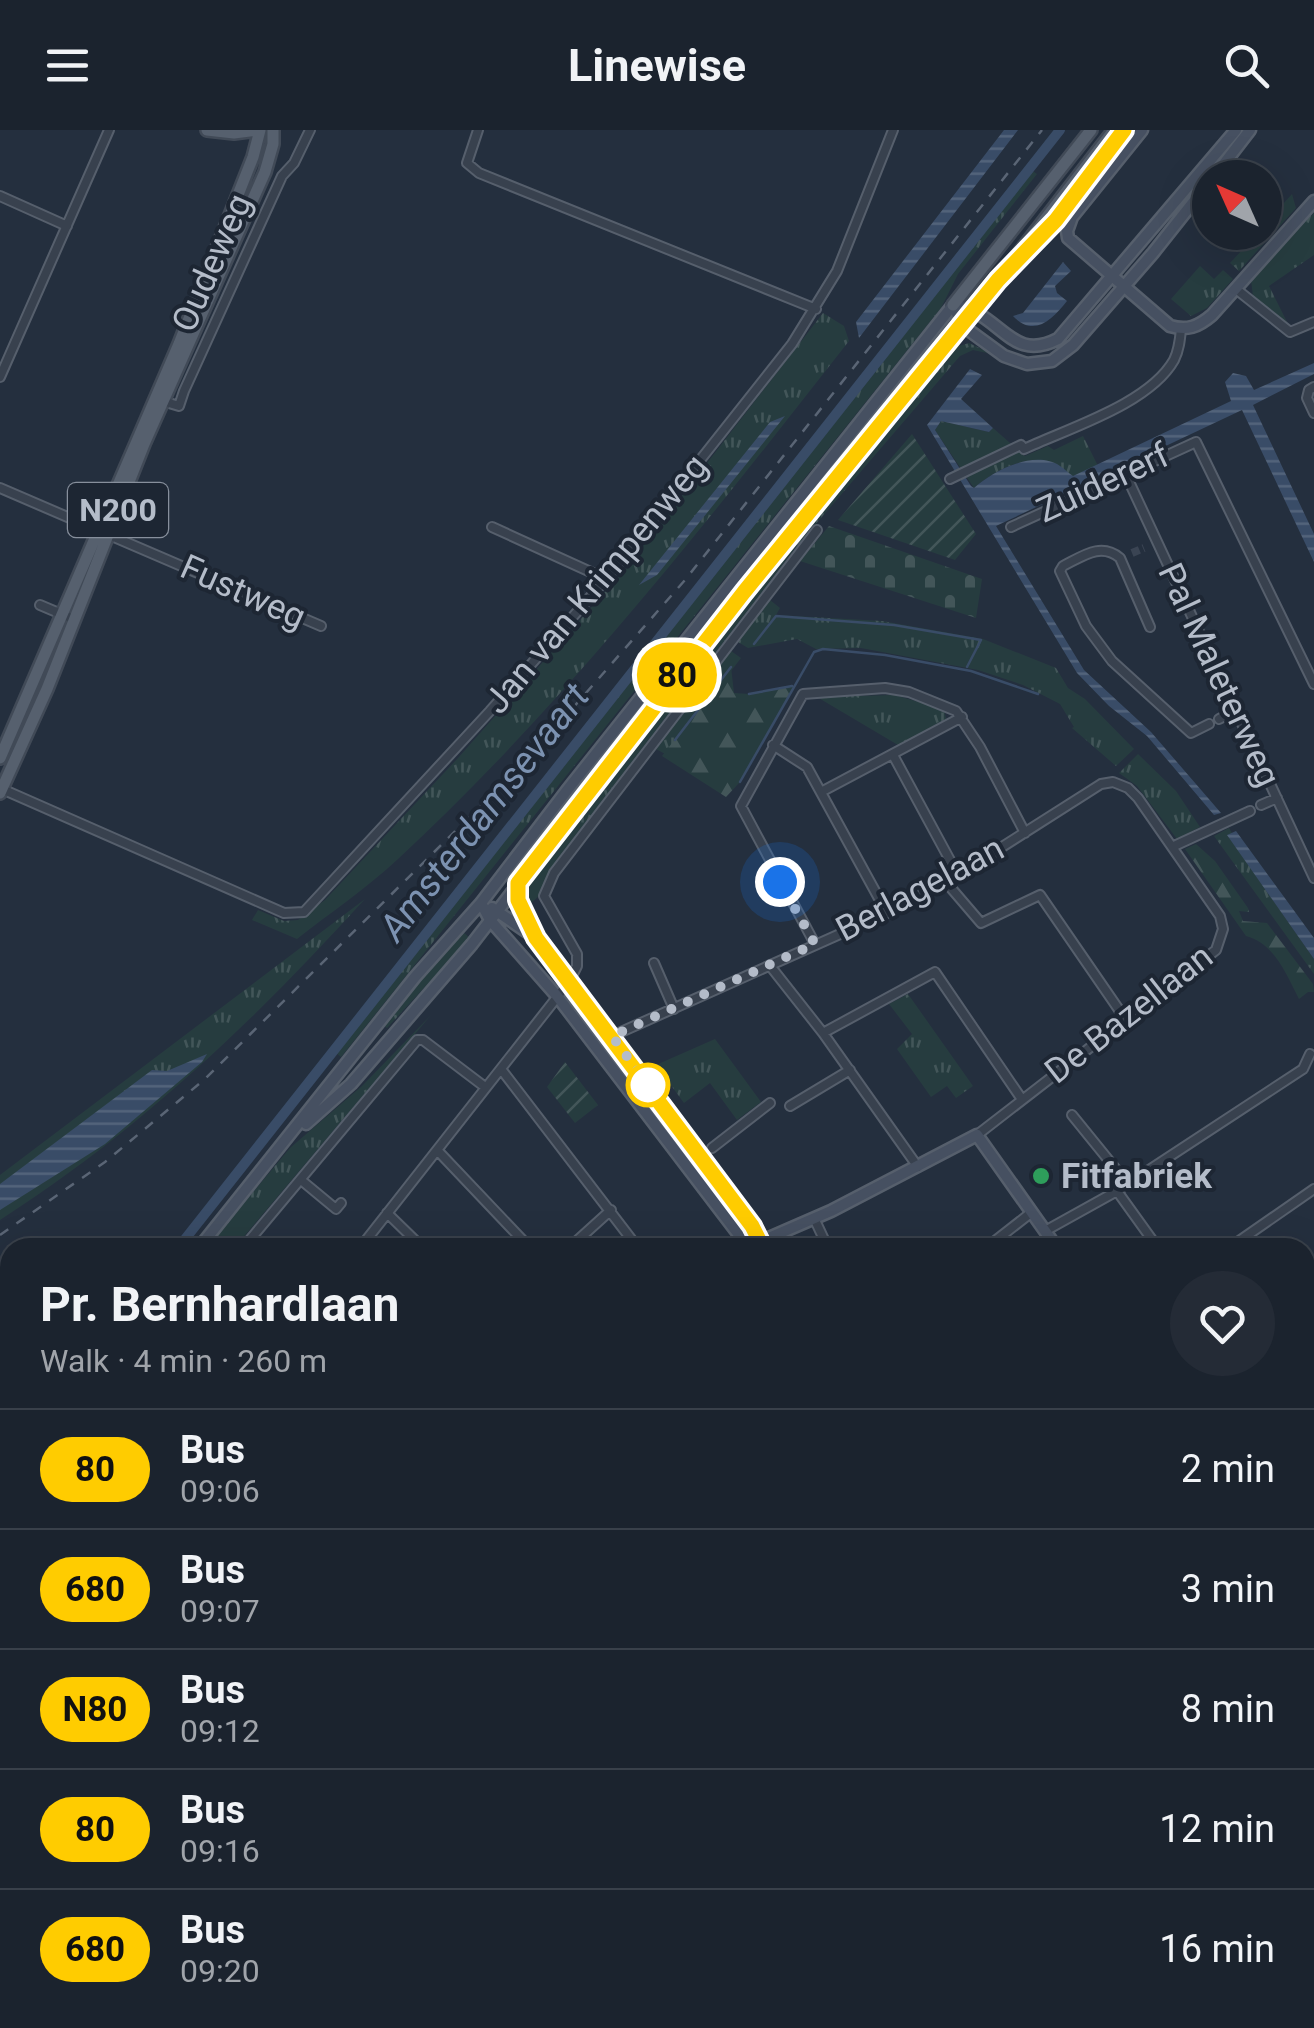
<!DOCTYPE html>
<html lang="en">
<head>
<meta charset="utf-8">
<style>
	body { margin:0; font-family:Roboto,sans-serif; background:#242b36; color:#f1f3f6; height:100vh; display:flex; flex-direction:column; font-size:38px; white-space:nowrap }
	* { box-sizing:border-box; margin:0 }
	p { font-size:32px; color:#a0a4aa }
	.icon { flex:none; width:55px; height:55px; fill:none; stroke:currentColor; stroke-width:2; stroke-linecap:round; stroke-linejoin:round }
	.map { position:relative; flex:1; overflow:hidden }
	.panel { position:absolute; left:0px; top:1108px; width:1315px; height:792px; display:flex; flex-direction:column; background:#1b232e; border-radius:30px 30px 0 0; box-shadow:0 10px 40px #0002,0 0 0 2px #39404a }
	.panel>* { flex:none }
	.badge { padding:0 20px; border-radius:32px; font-size:35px; line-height:65px }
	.needle { width:65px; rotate:315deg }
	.controls { position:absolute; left:1192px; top:30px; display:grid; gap:20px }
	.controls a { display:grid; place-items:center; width:90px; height:90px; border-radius:50%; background:#1b232e; box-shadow:0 10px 40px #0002,0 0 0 2px #39404a; font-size:50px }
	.you { position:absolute; width:50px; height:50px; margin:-25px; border:8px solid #fff; border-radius:50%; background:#1a73e8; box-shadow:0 0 0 15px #1a73e833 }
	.map>.badge { position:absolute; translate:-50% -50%; box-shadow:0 0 0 5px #fff }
	.round { display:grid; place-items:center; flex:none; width:105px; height:105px; border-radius:52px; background:#242b36 }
	.summary { display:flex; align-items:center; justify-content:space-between; height:170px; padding:0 40px }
	h1 { font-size:48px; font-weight:700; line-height:75px }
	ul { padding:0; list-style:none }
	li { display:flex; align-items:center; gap:30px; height:120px; padding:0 40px; border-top:2px solid #39404a }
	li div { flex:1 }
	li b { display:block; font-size:38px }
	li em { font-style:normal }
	li .badge { min-width:110px; font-weight:700; text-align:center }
	header { display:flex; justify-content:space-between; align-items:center; height:130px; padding:0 40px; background:#1b232e; font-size:45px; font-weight:700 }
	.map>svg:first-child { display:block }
	.grass { fill:url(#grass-tufts) }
	.forest { fill:url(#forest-firs) }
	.cemetery { fill:url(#cemetery-stones) }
	.garden { fill:url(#garden-furrows) }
	.water { fill:url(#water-rules) }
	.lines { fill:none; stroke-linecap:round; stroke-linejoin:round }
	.stream { stroke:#394c67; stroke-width:2.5 }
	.canal { stroke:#394c67; stroke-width:10 }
	.street-tunnel { stroke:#3a4453; stroke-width:8; stroke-dasharray:8 4; stroke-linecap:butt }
	.street-casing { stroke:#565f6c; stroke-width:12 }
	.secondary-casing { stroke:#565f6c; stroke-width:15 }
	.primary-casing { stroke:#414a57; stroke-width:16 }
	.street { stroke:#38414e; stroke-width:8 }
	.secondary { stroke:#465061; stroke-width:10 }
	.primary { stroke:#56606e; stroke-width:11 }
	.rail { stroke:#5a6575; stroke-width:2.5; stroke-dasharray:10 10; stroke-linecap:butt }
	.line-casing { stroke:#fff; stroke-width:22 }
	.line { stroke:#fc0; stroke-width:15 }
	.walk { stroke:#b4bcc9; stroke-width:10; stroke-dasharray:0 18 }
	.stop-dot { fill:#fff; stroke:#fc0; stroke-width:5 }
	.leisure-dot { fill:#2e9e5b; stroke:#1d2633; stroke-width:4 }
	.labels { text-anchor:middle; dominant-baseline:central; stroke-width:8; stroke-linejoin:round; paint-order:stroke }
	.shield { fill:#1d2633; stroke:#878f9c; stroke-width:2.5 }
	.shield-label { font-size:32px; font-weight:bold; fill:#b4bcc9 }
	.street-label { font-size:35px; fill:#b4bcc9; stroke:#1d2633 }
	.poi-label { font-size:35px; font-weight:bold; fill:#b4bcc9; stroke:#1d2633; text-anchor:start }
	.water-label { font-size:38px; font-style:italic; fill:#7c92b1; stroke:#1d2633 }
</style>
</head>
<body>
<header><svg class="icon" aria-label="menu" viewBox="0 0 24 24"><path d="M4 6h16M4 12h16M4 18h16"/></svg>Linewise<svg class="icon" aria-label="search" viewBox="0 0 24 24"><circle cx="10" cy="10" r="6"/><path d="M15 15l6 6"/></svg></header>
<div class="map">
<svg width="1314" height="1898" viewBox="0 0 1314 1898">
	<defs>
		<pattern id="grass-tufts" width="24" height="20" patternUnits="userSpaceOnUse" patternTransform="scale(2.5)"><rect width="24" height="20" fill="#263c3f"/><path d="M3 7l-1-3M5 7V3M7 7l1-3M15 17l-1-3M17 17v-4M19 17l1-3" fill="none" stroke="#435659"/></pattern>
		<pattern id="forest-firs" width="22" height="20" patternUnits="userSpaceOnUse" patternTransform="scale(2.5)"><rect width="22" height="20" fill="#263c3f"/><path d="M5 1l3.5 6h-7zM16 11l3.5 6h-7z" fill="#435659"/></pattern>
		<pattern id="cemetery-stones" width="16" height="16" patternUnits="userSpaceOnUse" patternTransform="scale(2.5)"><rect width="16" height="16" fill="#263c3f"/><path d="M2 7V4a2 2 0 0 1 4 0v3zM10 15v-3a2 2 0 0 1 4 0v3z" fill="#435659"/></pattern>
		<pattern id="garden-furrows" width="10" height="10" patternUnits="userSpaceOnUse" patternTransform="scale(2.5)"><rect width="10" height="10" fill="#263c3f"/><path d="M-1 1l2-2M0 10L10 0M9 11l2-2" fill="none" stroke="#435659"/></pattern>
		<pattern id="water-rules" width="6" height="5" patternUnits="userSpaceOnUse" patternTransform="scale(2.5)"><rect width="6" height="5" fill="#394c67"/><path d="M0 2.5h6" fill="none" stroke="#53647b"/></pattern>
	</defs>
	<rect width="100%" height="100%" fill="#242f3e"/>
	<path class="grass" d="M1031,40L1037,44L958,144L941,178L341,927L334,921Z
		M1292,64L1296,78L1239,141L1230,133L1258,103L1265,102V94Z
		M1314,83V125L1269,156L1288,194L1283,192L1253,166L1251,150L1309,84L1311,86Z
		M1200,136L1214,149L1223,140L1233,149L1207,178L1191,186L1171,169Z
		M823,183L844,196L849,211C708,391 566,573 398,729C367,758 330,783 297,809L252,790L258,780L284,791L298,790L325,770L458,628L626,438Z
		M948,196L952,199L692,519L502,768V765L690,518Z
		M969,213L992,224L973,220L960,226L797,416L602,671L554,736L542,763L527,777L525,761L531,748L751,460L794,414L951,223L956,217Z
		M941,291L989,302L993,298L1025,326L1048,316L1054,320L1083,306L1098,336L1073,346C1066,342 1058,336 1051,333C1026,323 992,342 974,358L935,300Z
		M770,470L780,478L776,485L882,491L983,509L1056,538L1068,558L1085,569L1134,619L1116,636L1072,598L1074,597L1060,574L1023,555L978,540L861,518L816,519L797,509L748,518L738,512Z
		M731,521L741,528L667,625L656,619Z
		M894,565L944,579L946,589L898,615L817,567Z
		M1138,624L1176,661L1200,697L1177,709L1137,656L1119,643Z
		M1229,698L1232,703L1228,706L1314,829V844L1214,706Z
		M365,769C253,892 140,1000 0,1090V1045Z
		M463,802L470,808L387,898L383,895Z
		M908,864L973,956L956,968L947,956L931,967L897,919L912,904L889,874Z
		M431,885L235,1117H207L290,1018L362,956Z
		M715,909L761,972L737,990L710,953L684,973L656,935Z
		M1305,1527L1314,1537V1898H1108L1105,1890H1305Z"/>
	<path class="forest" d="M731,537L734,563L749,564L795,556L740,652L726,667L662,626Z
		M1196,714L1215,731L1248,778L1249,782L1239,781L1243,791L1267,793L1313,854L1314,862H1308L1299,869C1286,844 1275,814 1246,806L1185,719Z"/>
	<path class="cemetery" d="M829,396L982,449L976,488L800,431Z"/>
	<path class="garden" d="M912,304L976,404L955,430L838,390Z
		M565,932L598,975L575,993L547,957Z"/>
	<path class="water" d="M1004,0H1018L859,208L856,192Z
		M1063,132L1071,141L1055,156L1057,163L1067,171C1052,190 1034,208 1013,186L1023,183Z
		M1314,233V244L1253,275L1314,404V432L1242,280L996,396L1084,540L1151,602L1221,683L1214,685L1147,606L1109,576L1077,543L927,295L970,239L982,245L961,269L993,298L989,302L941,291L935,300L971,356L974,358C993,341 1034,319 1060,336C1065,339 1068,343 1073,346L1231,271L1225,252L1233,243L1246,246L1254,260Z
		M785,286L657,445L639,455L770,292Z
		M1236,701L1314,808V829L1227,705Z
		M207,924L202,932L105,1014L0,1080V1054L152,940L167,941Z"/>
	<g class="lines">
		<path class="stream" d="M754,514L776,486L894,495L981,510L967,537
			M749,564L792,556
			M675,610L731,537
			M740,652L814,522L823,519L885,525L971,541L1038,564"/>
		<path class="canal" d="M178,1118L1060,0"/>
		<path class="street-tunnel" d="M1132,423L1144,418"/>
		<g class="street-casing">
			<path id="street" d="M478,0L467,33L479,43L816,179
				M0,66L67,96
				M1236,159L1290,202L1314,192
				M0,247L109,0
				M1314,257L1309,260L1307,268L1314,283
				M159,270L179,276L184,261L282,46L294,33L310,0
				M1125,343L1314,748
				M950,349L1021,315L1024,319C1069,298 1149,274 1174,230C1179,220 1180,210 1181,199
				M0,358C107,405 214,449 321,496
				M492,397L606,449
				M1011,397L1196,312L1314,554
				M40,475L73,489
				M1150,497L1120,428C1101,412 1083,426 1063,436L1060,441L1086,496L1112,531L1191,603L1209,594
				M1219,589L1236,580
				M773,615L807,637L887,783
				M893,625L958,745
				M2,659L284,783L304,782L490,581L606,449L792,214L837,141L893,0
				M821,662L962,587
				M1261,675L1277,668
				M1172,717L1250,681
				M945,751L981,793L1040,765L1126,890
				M815,814L741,676L803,564L885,558L909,562L956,581L980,617L1025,703
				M654,833L674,879
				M771,837L823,903L918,1037
				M823,903L935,842L1021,968
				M612,906L887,783L958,745L1101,654L1113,652L1128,658L1138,668L1220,786L1223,799L1216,820L977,1005
				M501,939L638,1118
				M1303,939L1310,924
				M790,976L850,940
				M1072,985L1128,1054
				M712,1018L770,973
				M437,1020L530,1118
				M301,1050L336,1079L341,1073
				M1117,1061L1158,1118
				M387,1083L423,1118
				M814,1088L828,1118
				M1045,1101L1117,1061L1303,939
				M243,1118L417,910H423L485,957
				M360,1118L569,852L577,836V824L544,766L554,743L817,400
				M569,1118L611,1080
				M986,1118L1032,1082
				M1229,1118L1314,1059
				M1305,1191L1314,1185
				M1305,1309L1314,1303
				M0,1407L10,1395
				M0,1575L10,1565
				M0,1713L10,1700
				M0,1821L10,1807
				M0,1831L10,1835
				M0,1863L10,1839
				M220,1890L224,1898
				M289,1890L295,1898
				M714,1890L717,1898
				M449,1896L452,1898
				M353,1898L358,1890
				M503,1898L509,1890
				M571,1898L577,1890
				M955,1898L977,1890"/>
		</g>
		<g class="secondary-casing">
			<path id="secondary" d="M1142,0L1072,87L1067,101L1068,108L1170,196C1187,201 1198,197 1212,185L1314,71
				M1213,48L1250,0
				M953,175C961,177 970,178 977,183C1007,200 1019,229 1058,209L1236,0
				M953,175L963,196L1004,226L1027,234L1052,231L1073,215L1153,123L1210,51
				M518,754V769L536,808L751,1096L763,1118
				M481,773L490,790L557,866L749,1118
				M492,778L536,808
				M306,994L351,954L472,814L744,462L975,180
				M757,1113L831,1081L977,1005L1057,1118
				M199,1118L415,847L481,773L568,659L953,175
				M0,1358L10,1346
				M0,1374L10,1362
				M1305,1425L1314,1418
				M0,1474L10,1522
				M133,1890L138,1898
				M1071,1890L1073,1898
				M1086,1890L1089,1898
				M686,1898L707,1890"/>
		</g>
		<g class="primary-casing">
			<path id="primary" d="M207,0L234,3L258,0
				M953,175L1091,0
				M975,180L1114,0
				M0,628L179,214L253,27L260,0
				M0,663L47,559L144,314L265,42L273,14V0"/>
		</g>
		<use href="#street" class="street"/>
		<use href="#secondary" class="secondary"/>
		<use href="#primary" class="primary"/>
		<path class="rail" d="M0,1105L105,1032L205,949L529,628L685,450L1042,0"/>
	</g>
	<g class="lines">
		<g class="line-casing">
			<path id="line" d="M763,1118L752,1096L536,808L518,770V753L744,462L998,150L1056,90L1124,0"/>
		</g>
		<use href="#line" class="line"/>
		<path class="walk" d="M648,955L612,906L815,814L780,752"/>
	</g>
	<circle class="stop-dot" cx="648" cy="955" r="20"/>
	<circle class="leisure-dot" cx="1041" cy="1046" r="10"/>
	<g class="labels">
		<rect class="shield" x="68" y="353" width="100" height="54" rx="8"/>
		<g class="shield-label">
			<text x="118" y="380">N200</text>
		</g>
		<g class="street-label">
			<text transform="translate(212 133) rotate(-66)">Oudeweg</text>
			<text transform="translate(1103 353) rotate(-25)">Zuidererf</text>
			<text transform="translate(596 454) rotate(-50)">Jan van Krimpenweg</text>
			<text transform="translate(243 462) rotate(24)">Fustweg</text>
			<text transform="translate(1219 545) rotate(65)">Pal Maleterweg</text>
			<text transform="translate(920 759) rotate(-28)">Berlagelaan</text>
			<text transform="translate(1129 884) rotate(-38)">De Bazellaan</text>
		</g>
		<g class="poi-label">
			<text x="1061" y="1046">Fitfabriek</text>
		</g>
		<g class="water-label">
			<text transform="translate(484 682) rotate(-52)">Amsterdamsevaart</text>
		</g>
	</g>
</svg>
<div class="controls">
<a><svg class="needle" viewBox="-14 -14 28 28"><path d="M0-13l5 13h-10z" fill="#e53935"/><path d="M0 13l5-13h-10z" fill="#a0a4aa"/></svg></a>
</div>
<div class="you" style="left:780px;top:752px"></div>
<b class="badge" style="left:677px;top:545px;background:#fc0;color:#111">80</b>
<section class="panel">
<div class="summary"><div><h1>Pr. Bernhardlaan</h1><p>Walk · 4 min · 260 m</p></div><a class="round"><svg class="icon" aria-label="heart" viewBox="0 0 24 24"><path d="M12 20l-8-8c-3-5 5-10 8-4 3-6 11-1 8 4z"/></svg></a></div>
<ul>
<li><span class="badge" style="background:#fc0;color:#111">80</span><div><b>Bus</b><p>09:06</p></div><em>2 min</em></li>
<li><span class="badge" style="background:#fc0;color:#111">680</span><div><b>Bus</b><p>09:07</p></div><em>3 min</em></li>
<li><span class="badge" style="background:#fc0;color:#111">N80</span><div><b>Bus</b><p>09:12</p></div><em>8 min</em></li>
<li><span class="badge" style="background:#fc0;color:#111">80</span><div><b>Bus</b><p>09:16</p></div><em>12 min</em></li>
<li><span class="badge" style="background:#fc0;color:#111">680</span><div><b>Bus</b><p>09:20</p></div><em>16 min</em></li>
</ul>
</section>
</div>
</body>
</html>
